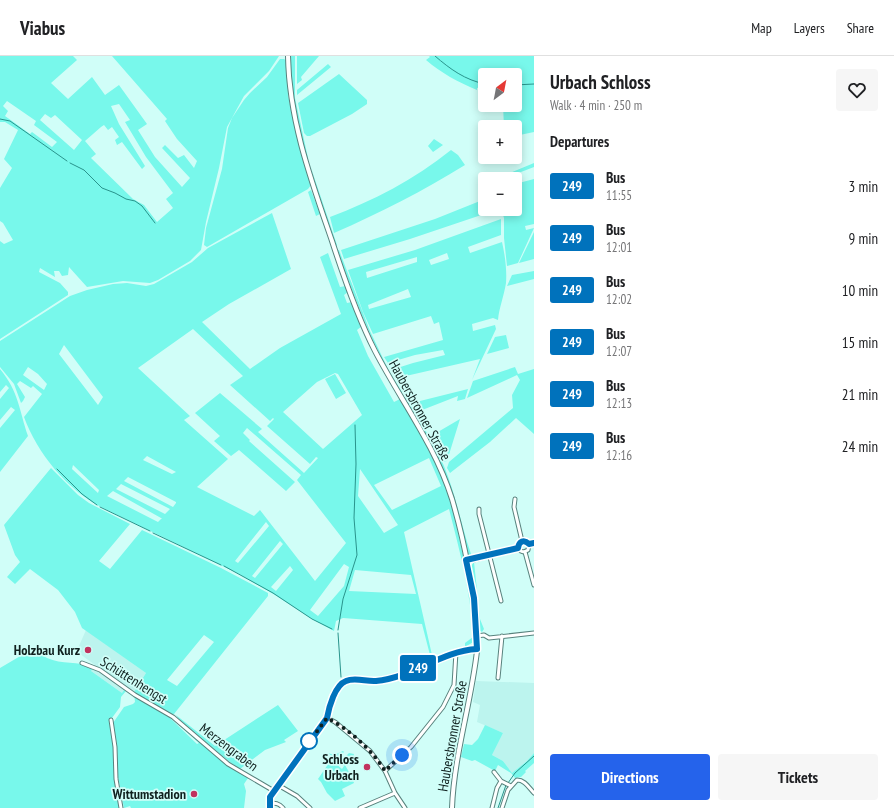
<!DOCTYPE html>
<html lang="en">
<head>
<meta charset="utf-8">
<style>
	body { margin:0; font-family:"PT Sans Narrow",sans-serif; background:#f6f6f6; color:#202124; height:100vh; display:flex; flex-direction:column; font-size:15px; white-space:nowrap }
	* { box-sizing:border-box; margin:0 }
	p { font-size:13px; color:#757577 }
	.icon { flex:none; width:22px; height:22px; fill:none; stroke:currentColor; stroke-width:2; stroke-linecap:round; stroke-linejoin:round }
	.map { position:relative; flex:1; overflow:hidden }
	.sheet { display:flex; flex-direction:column; background:#fff; width:360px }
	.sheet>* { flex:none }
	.badge { padding:0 8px; border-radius:3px; font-size:14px; line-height:26px }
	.needle { width:26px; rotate:32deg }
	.fabs { position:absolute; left:478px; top:12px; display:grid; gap:8px }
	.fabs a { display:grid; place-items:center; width:44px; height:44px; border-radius:4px; background:#fff; box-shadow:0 2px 10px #0003; font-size:20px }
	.you { position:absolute; width:20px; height:20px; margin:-10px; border:3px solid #fff; border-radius:50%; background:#1a73e8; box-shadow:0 0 0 6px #1a73e833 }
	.map>.badge { position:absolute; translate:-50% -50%; box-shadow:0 0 0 2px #fff }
	h2 { padding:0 16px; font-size:15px; line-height:36px }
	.round { display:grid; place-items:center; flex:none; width:42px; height:42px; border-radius:4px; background:#f6f6f6 }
	.summary { display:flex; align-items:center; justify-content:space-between; height:68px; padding:0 16px }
	h1 { font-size:19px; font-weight:700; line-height:30px }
	.primary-button { display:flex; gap:8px; margin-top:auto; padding:8px 16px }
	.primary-button a { flex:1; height:46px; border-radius:4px; background:#2563eb; color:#fff; font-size:16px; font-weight:700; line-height:46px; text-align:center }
	.primary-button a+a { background:#f6f6f6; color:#202124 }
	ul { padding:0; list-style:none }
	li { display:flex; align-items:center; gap:12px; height:52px; padding:0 16px }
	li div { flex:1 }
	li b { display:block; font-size:15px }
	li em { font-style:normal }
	li .badge { min-width:44px; font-weight:700; text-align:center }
	header { display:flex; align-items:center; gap:24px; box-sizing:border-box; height:56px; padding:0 20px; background:#fff; border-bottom:1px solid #e0e0e0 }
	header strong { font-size:19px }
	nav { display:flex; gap:22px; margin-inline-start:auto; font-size:14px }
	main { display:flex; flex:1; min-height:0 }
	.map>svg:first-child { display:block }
	.built { fill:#bcf4ee }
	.green { fill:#78f8eb; fill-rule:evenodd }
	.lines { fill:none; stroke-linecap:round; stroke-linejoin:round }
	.stream { stroke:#29948c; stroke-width:1 }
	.street-casing { stroke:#58827d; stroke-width:5 }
	.secondary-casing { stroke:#58827d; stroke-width:6 }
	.street { stroke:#fff; stroke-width:3 }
	.secondary { stroke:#fff; stroke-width:4 }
	.line-casing { stroke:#fff; stroke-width:9 }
	.line { stroke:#0072bc; stroke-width:6 }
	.walk { stroke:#0f201e; stroke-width:4; stroke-dasharray:0 7.2 }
	.poi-dot { fill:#c1325e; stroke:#d0fef8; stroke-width:1.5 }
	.stop-dot { fill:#fff; stroke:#0072bc; stroke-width:2 }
	.labels { text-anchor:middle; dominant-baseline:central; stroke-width:3.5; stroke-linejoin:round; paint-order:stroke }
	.street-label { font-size:14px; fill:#0f201e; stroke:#d0fef8 }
	.poi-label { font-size:14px; font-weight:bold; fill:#0f201e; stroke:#d0fef8; text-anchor:end }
</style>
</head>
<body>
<header>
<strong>Viabus</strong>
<nav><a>Map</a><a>Layers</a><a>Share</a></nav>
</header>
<main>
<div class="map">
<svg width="534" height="752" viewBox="0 0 534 752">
	<rect width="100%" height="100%" fill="#d0fef8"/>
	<path class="built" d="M86,574L146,617L134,636L127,631L122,637L91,615L95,609L80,598L79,590Z
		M476,625L534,627V697L527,705L512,717L503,705L492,699L503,677L477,666L480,649L473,646Z"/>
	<path class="green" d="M0,0H73L77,4L51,27L68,43L92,21L105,39L119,29L147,68L138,74L155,101L182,131L190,122L162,92L165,89L178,102L184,99L194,112L197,105L177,83L165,65L167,63L112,0H279L269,15L244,40L227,71L219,112L206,166L201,194L190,205L158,224L150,227L123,225L87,231L69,211L68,219L62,220L59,215H54L55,221L40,212L39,216L60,227L68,236V239L0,283V185L4,188L13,184L3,167L0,165V132L12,112L4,103L18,74L5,66H0ZM7,45L36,65L34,69L57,86L52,91L32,76L30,78L5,60L8,55L3,50ZM119,48L130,64L125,66L146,101L173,137L166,143L173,152L157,166L144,149L133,143L91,102L96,98L85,85L101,71L104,69L108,74L112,71L119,81L115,84L117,89L122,86L142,113L145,110L119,68L111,50ZM45,58L51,62L55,59L82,84L74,94L40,64Z
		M290,0H295V42L308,102L307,103L292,41Z
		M297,0H319L301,21L302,24L297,28Z
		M429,0H534V76L515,80V71H504L503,49H515V19H485V30L477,32V34C458,26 441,17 426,4L430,1Z
		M280,3H284L287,5L288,39L292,58L311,129L308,133L207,191L204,189L206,172L222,113L228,72L232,62L244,44L250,37L267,21Z
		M328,8L331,11L297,39V34Z
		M339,18L367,44V48L352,58L310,80H307L304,77L298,47Z
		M434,83L443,89L433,96L428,90Z
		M451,94L458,99L465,109C423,135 380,157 334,177L330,161C373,145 415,123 451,94Z
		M534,107V111L503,123H495Z
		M310,109L337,189L336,191L321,147Z
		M534,123V168L525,170L526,174L534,172L518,207L507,210L504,182V162L501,153H515V128Z
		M311,134L320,158L316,160L308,136Z
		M485,143V153H499L410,183L344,203L341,194L435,163Z
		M272,157L291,213L229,248L202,266L250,313L280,292L341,258L320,201L328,197L340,231L346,230L348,236L344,239L347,247L352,246L362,270L357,274L368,300L394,346L400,343L427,387L438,409L452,449L472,539L475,585L465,591V587L473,581C471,537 460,496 449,453L404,476L432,599H430L422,568L343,562L336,565L334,575L312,563L275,539L239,518L103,452C68,435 37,397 24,361L42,338L33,330L31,332L20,325L17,328L25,341L23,345L21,347L14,328L0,311V285L70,240L87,234L113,228L127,227L146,230L154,228L192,206L208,192ZM193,273L243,320L230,329L270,365L273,362L274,363L267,370L310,408L316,401L318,402L304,417L258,376L262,373L220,337L195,357L220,380L214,385L231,400L239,394L286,435L295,426L249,385L250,384L243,377L247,372L301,419L297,424L346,487L315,525L260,454L254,460L197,431L228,403L184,364L190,360L138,312ZM64,289L103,341L98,349L59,298ZM28,311L38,318L47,328L44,334L23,319ZM335,317L338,318L362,359L323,393L283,356L317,326ZM147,400L176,416L172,418L143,404ZM429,402L441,430L392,454L374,429ZM73,409L99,434L98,437L72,413ZM360,413L398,469L384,477L358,440ZM128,421L176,446V447L173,451L124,425ZM121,428L170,453L165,458L116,433ZM113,435L161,462H162L158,466L107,440ZM266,466L269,470L238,507L235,505ZM280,485L283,488L255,522L252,520ZM344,508L349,511L344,530L318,560L310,554ZM290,510L293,514L276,535L271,531ZM355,514L411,519L416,538L349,535Z
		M501,163V179L468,191L470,197L502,186C505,199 507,214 506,227C504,240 499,252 498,264L493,262L472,268L473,275L495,269L496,273L472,324L480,303L397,322L391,314L413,307L445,299L443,294L415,299L388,307L384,301L443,284L439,266L434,268L431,260L373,278L363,256L348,214L415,194ZM447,197L449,203L431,209L429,204ZM417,201V206L367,222L366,216ZM408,233L411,241L369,253L368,249Z
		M534,176V203L519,207Z
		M337,194H339L370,275L389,315L402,336L401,338C373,290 356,246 337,194Z
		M534,215V223L507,230L512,219Z
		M506,279L509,292L487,298L495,281Z
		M515,311L518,318L534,313V378L516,362L490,386L450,417L447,412L449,406L513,352L512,339L520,324L517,319L467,342L473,325Z
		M0,313C19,336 19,354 28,380L0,416V372L15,354L11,351L0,364V343L9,332L6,329L0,336Z
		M335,318L346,337L336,343L325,323Z
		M468,333L465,343L457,345L458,340L417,356L412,347Z
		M403,341H405C419,364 434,386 444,410C456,439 461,469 471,498V501L468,499L466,495C459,467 454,438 442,411C432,387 417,364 403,341Z
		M460,363L447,405L443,406L431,380Z
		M51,412L78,439L89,447L130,468L99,505L110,513L142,474L221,512L268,537V540L174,658H171L170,662L197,688L199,687L173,663L228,709L248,722L244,728L246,735L244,752H131L130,750L124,752L118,721L117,689L113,667L124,651L133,648L135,646L134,636L146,617L82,572L75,556L58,534L30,513L15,528L7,521L20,506L15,499L4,469ZM204,579L214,586L177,630L167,624Z
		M474,506L480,563L484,573L482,576L479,574L477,549L471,514V510Z
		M34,592C38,595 43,600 47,602C62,609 78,604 93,612L91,615L122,637L124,634L126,635L121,641L120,651L109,666L115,699V720L119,752H0V612Z
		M278,649L298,675L284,684L286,686L265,694L240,713L231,707L182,667L176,659L215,690Z
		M485,669L503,677L492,699L503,705L512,717L527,705L534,697V707L525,715L526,716L521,721L515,722L511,717L498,709L495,715L475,704L472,705L461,701L464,688L472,689L478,683Z
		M343,695L344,696L334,706L342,713L344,710L340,706L349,697L354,698L352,704L345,709L350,718H351L354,727L342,733L345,740L335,745L327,737L321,726L318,723L333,701L328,697L334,699Z"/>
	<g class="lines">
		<path class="stream" d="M435,0C450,13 465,24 485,28
			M515,29L534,28
			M0,63L10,65L67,105
			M70,107L84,114L102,132L115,137L126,143L135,145L142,150L155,167
			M57,413L82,438L97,449
			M100,451L150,475
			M153,477L221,509
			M224,510L273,537L312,563L332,573
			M338,574L343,543L357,499L354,462L356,408L355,369
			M338,577L341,621
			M508,727L515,717L534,700
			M498,752L506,729"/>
		<g class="street-casing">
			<path id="street" d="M515,443L514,451L522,485
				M479,453V458L501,545
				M518,492C519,485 524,483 529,488L534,487
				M518,492C521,496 523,497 528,494L529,488
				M525,496L534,529
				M466,504H474L518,492
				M477,580L484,579L489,582L534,577
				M82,607L100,614L135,639L173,661L228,708L274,735
				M498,622L502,580
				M327,662L335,666L370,695L385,715L395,737L405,752
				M111,664L115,691L116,723L121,752
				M385,715L411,691L443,651L454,629L456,596
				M494,716L501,725
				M278,729L297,740L310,752
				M269,747C275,747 279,747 283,752
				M270,752V741L327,662L329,650L340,630L346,625L355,624L377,625L404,619L456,596L477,593
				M360,752L395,737
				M492,752L497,732L501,725L511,730
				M502,752L508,734L517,724C525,724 529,732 534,737"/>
		</g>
		<g class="secondary-casing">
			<path id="secondary" d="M288,0C289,64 311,124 332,185C344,222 357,260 375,295C401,345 435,389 452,443C463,481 472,524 475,564C476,574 478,585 477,595C471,648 454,699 452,752"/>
		</g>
		<use href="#street" class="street"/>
		<use href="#secondary" class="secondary"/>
	</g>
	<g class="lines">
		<g class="line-casing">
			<path id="line" d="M270,752V741L327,662C329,651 335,629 346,625C355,621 367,626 376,625C412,622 441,595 477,593L474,542L466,504L518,492C519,485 524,483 529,488L534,487"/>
		</g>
		<use href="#line" class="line"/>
		<path class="walk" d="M309,685V686L327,662C348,672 373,695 385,715L402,699"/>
	</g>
	<g class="poi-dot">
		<circle cx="88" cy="594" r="4"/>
		<circle cx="367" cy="711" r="4"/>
		<circle cx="194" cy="738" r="4"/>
	</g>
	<circle class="stop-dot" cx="309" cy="685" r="8"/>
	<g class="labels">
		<g class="street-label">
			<text transform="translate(420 354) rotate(61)">Haubersbronner Straße</text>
			<text transform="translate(134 624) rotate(32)">Schüttenhengst</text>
			<text transform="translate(452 680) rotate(-80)">Haubersbronner Straße</text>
			<text transform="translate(229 691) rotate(37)">Merzengraben</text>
		</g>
		<g class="poi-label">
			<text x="80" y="594">Holzbau Kurz</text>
			<text x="359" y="703">Schloss<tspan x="359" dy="16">Urbach</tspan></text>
			<text x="186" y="738">Wittumstadion</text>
		</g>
	</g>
</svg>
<div class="fabs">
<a><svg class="needle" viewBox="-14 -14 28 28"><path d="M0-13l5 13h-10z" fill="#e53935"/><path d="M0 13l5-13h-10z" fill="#757577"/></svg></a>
<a>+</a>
<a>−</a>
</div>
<div class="you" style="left:402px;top:699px"></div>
<b class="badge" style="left:418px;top:612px;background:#0072bc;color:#fff">249</b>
</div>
<section class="sheet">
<div class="summary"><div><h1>Urbach Schloss</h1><p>Walk · 4 min · 250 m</p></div><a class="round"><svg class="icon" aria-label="heart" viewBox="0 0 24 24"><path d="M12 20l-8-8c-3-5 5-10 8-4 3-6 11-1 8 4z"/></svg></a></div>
<h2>Departures</h2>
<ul>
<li><span class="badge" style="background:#0072bc;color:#fff">249</span><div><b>Bus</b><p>11:55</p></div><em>3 min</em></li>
<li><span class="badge" style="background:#0072bc;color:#fff">249</span><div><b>Bus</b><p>12:01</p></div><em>9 min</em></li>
<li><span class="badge" style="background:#0072bc;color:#fff">249</span><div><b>Bus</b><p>12:02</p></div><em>10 min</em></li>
<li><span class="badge" style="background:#0072bc;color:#fff">249</span><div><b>Bus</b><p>12:07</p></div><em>15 min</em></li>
<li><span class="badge" style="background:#0072bc;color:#fff">249</span><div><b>Bus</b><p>12:13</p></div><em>21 min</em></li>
<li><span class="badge" style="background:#0072bc;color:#fff">249</span><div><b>Bus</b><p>12:16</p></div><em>24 min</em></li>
</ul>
<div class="primary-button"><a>Directions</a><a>Tickets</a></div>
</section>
</main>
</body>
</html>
